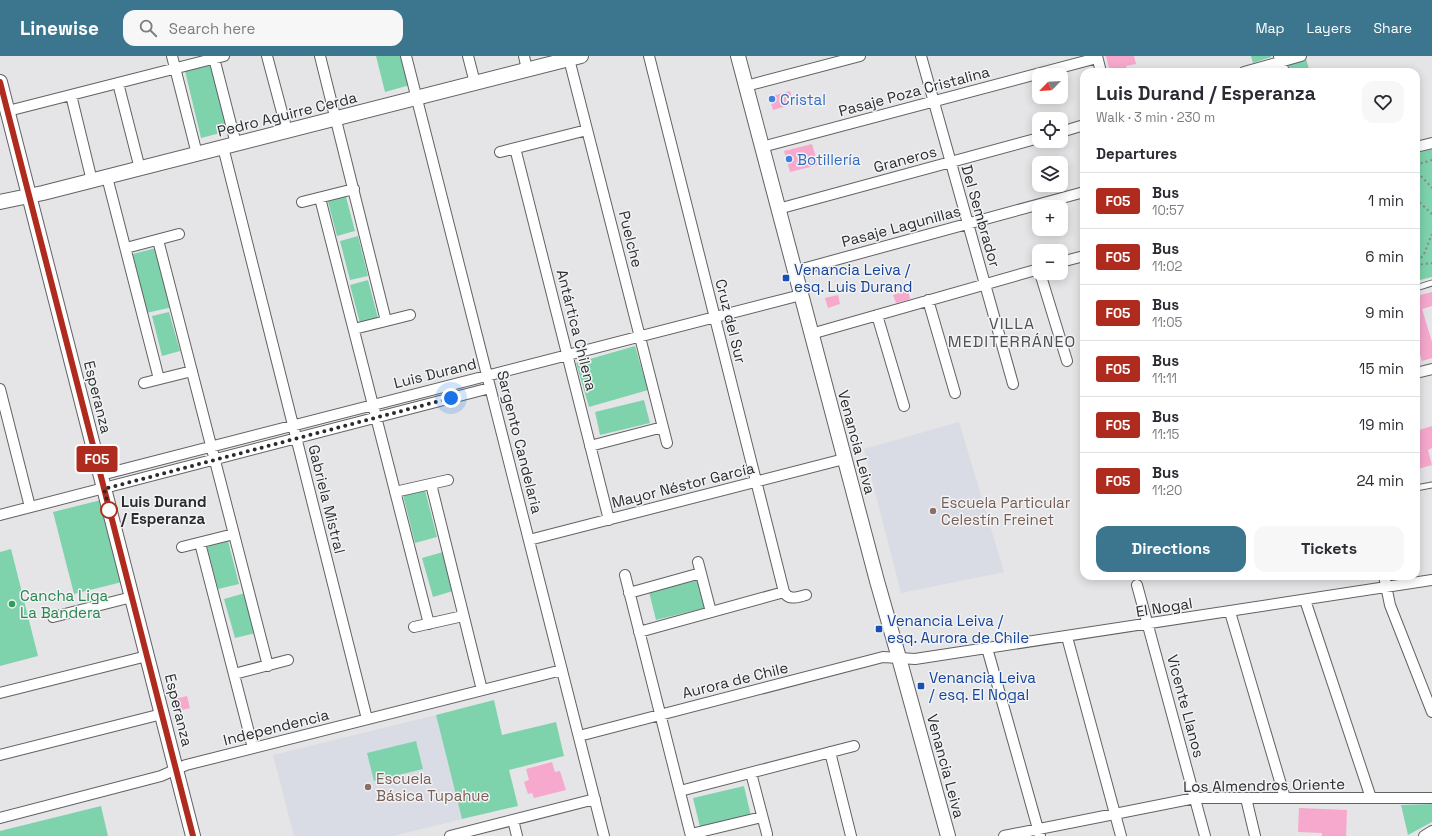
<!DOCTYPE html>
<html lang="en">
<head>
<meta charset="utf-8">
<style>
	body { margin:0; font-family:"Space Grotesk",sans-serif; background:#f7f7f7; color:#2b2b33; height:100vh; display:flex; flex-direction:column; font-size:15px; white-space:nowrap }
	* { box-sizing:border-box; margin:0 }
	p { font-size:13px; color:#7c7c81 }
	.icon { flex:none; width:22px; height:22px; fill:none; stroke:currentColor; stroke-width:2; stroke-linecap:round; stroke-linejoin:round }
	.map { position:relative; flex:1; overflow:hidden }
	.side { position:absolute; left:1080px; top:12px; width:340px; height:512px; display:flex; flex-direction:column; background:#fff; border-radius:12px; box-shadow:0 2px 10px #0003 }
	.side>* { flex:none }
	.badge { padding:0 8px; border-radius:3px; font-size:14px; line-height:26px }
	.needle { width:26px; rotate:246deg }
	.tools { position:absolute; left:1032px; top:12px; display:grid; gap:8px }
	.tools a { display:grid; place-items:center; width:36px; height:36px; border-radius:8px; background:#fff; box-shadow:0 2px 10px #0003; font-size:20px }
	.you { position:absolute; width:20px; height:20px; margin:-10px; border:3px solid #fff; border-radius:50%; background:#1a73e8; box-shadow:0 0 0 6px #1a73e833 }
	.map>.badge { position:absolute; translate:-50% -50%; box-shadow:0 0 0 2px #fff }
	h2 { padding:0 16px; font-size:15px; line-height:36px }
	.round { display:grid; place-items:center; flex:none; width:42px; height:42px; border-radius:12px; background:#f7f7f7 }
	.summary { display:flex; align-items:center; justify-content:space-between; height:68px; padding:0 16px }
	h1 { font-size:19px; font-weight:600; line-height:30px }
	.button { display:flex; gap:8px; margin-top:auto; padding:8px 16px }
	.button a { flex:1; height:46px; border-radius:12px; background:#3c758e; color:#fff; font-size:16px; font-weight:600; line-height:46px; text-align:center }
	.button a+a { background:#f7f7f7; color:#2b2b33 }
	ul { padding:0; list-style:none }
	li { display:flex; align-items:center; gap:12px; height:56px; padding:0 16px; border-top:1px solid #e1e1e2 }
	li div { flex:1 }
	li b { display:block; font-size:15px }
	li em { font-style:normal }
	li .badge { min-width:44px; font-weight:700; text-align:center }
	header { display:flex; align-items:center; gap:24px; box-sizing:border-box; height:56px; padding:0 20px; background:#3c758e; color:#fff }
	header strong { font-size:19px }
	nav { display:flex; gap:22px; margin-inline-start:auto; font-size:14px }
	.search { width:280px; height:36px; background:#f7f7f7; display:flex; align-items:center; gap:10px; box-sizing:border-box; padding:0 14px; border-radius:12px; color:#7c7c81; font-size:15px }
	.map>svg:first-child { display:block }
	.built { fill:#d9dbe5 }
	.green { fill:#7ed3ad }
	.building { fill:#f6a8cd }
	.lines { fill:none; stroke-linecap:round; stroke-linejoin:round }
	.lane-casing { stroke:#626264; stroke-width:7 }
	.street-casing { stroke:#626264; stroke-width:12 }
	.secondary-casing { stroke:#626264; stroke-width:16 }
	.path { stroke:#89898b; stroke-width:2; stroke-dasharray:2 3; stroke-linecap:butt }
	.lane { stroke:#fff; stroke-width:5 }
	.street { stroke:#fff; stroke-width:10 }
	.secondary { stroke:#fff; stroke-width:14 }
	.line-casing { stroke:#fff; stroke-width:9 }
	.line { stroke:#af2b1e; stroke-width:6 }
	.walk { stroke:#2a2b2c; stroke-width:4; stroke-dasharray:0 7.2 }
	.shop-dot { fill:#3f7fe0; stroke:#f2f3f5; stroke-width:1.5 }
	.transit-dot { fill:#1a4fb4; stroke:#f2f3f5; stroke-width:1.5 }
	.stop-dot { fill:#fff; stroke:#af2b1e; stroke-width:2 }
	.education-dot { fill:#8d6e63; stroke:#f2f3f5; stroke-width:1.5 }
	.leisure-dot { fill:#2e9e5b; stroke:#f2f3f5; stroke-width:1.5 }
	.labels { text-anchor:middle; dominant-baseline:central; stroke-width:3; stroke-linejoin:round; paint-order:stroke }
	.street-label { font-size:15px; fill:#2a2b2c; stroke:#f2f3f5 }
	.shop-label { font-size:15px; fill:#366cbe; stroke:#f2f3f5; text-anchor:start }
	.transit-label { font-size:15px; fill:#164399; stroke:#f2f3f5; text-anchor:start }
	.stop-label { font-size:15px; font-weight:bold; fill:#2a2b2c; stroke:#f2f3f5; text-anchor:start }
	.education-label { font-size:15px; fill:#785e54; stroke:#f2f3f5; text-anchor:start }
	.leisure-label { font-size:15px; fill:#27864d; stroke:#f2f3f5; text-anchor:start }
	.neighbourhood-label { font-size:16px; letter-spacing:1px; fill:#505052; stroke:#f2f3f5 }
</style>
</head>
<body>
<header>
<strong>Linewise</strong>
<div class="search"><svg class="icon" aria-label="search" viewBox="0 0 24 24"><circle cx="10" cy="10" r="6"/><path d="M15 15l6 6"/></svg>Search here</div>
<nav><a>Map</a><a>Layers</a><a>Share</a></nav>
</header>
<div class="map">
<svg width="1432" height="780" viewBox="0 0 1432 780">
	<rect width="100%" height="100%" fill="#e5e5e7"/>
	<path class="built" d="M959,366L1004,516L901,537L864,393Z
		M436,659L462,763L393,780H294L273,699Z"/>
	<path class="green" d="M376,0H402L410,29L385,36Z
		M1251,0H1271V1L1253,7Z
		M1306,3L1310,16H1290L1288,8Z
		M213,8L228,75L201,82L185,15Z
		M1432,93V221L1416,225V97Z
		M345,137L355,175L337,180L327,142Z
		M358,180L368,220L350,224L340,185Z
		M156,192L173,251L146,257L133,198Z
		M368,224L378,262L360,267L350,229Z
		M169,256L180,295L162,300L152,260Z
		M635,290L648,334L589,351L576,307Z
		M644,344L650,367L600,379L595,356Z
		M425,434L437,481L415,487L403,439Z
		M101,444L122,526L74,538L53,456Z
		M228,485L239,528L218,533L207,491Z
		M11,493L38,600L0,610V496Z
		M443,496L453,535L433,541L422,502Z
		M698,524L705,552L656,564L649,536Z
		M245,537L256,577L235,582L224,543Z
		M494,644L502,679L556,666L564,700L509,714L518,750L462,763L436,659Z
		M416,685L423,713L374,725L367,697Z
		M744,730L751,760L700,771L693,742Z
		M1432,748V766L1408,779L1401,749Z
		M101,750L108,780H0V775Z"/>
	<path class="building" d="M1106,0H1134L1136,8L1126,10L1128,16H1110Z
		M790,35L794,48L773,54L769,41Z
		M812,88L818,109L790,116L784,95Z
		M908,234L910,243L896,247L893,239Z
		M1432,236V250L1422,253L1432,286V302L1422,305L1416,285V240Z
		M838,239L840,248L828,252L825,242Z
		M1432,370V392L1428,394L1432,409L1418,413L1416,407V375Z
		M187,640L190,652L174,656L171,644Z
		M552,706L555,716L560,715L566,734L534,742L532,737L528,738L524,726L529,724L526,713Z
		M1299,752L1347,754L1346,780H1322V777L1298,776Z"/>
	<g class="lines">
		<g class="lane-casing">
			<path id="lane" d="M1416,232L1432,227
				M1416,432L1432,429"/>
		</g>
		<g class="street-casing">
			<path id="street" d="M172,0L197,98
				M267,0L287,75
				M320,0L386,265
				M406,0L604,780
				M468,0L475,27
				M524,0L527,14
				M649,0L784,536C789,545 798,541 806,539
				M921,0L1013,328
				M1097,0L1101,16
				M1279,0L1284,16
				M214,2L236,88
				M569,3L667,387
				M1244,16L1301,0
				M118,27L140,113
				M746,30L860,0
				M71,39L92,125
				M8,55L224,0
				M1061,76L1084,69
				M223,91L367,663
				M762,91L1097,2
				M1416,91L1432,87
				M515,92L609,464
				M500,96L587,74
				M107,121L159,323
				M320,142L429,568
				M302,146L354,133
				M778,153L1039,82
				M158,184L268,610
				M126,192L179,178
				M1061,206L1084,200
				M795,215L1084,136
				M1040,217L1067,305
				M928,244L955,337
				M877,259L904,350
				M354,273L410,259
				M811,278L1039,213
				M1416,317L1432,313
				M144,327L192,315
				M0,333L30,451
				M590,390L663,371
				M101,419L801,239
				M431,428L482,634
				M395,436L448,424
				M0,459L490,332
				M529,484L844,403
				M200,487L253,692
				M182,491L234,478
				M698,506L711,556
				M625,519L691,780
				M1384,520L1390,549L1432,656
				M1137,529L1205,780
				M629,537L701,517
				M1305,544L1371,742
				M1230,556L1285,742
				M53,561L132,541
				M414,571L463,560
				M639,576L784,536
				M1067,581L1121,780
				M987,592L1040,780
				M234,618L288,604
				M0,637L147,600
				M579,680L883,601L915,603L1432,524
				M830,696L851,780
				M0,699L162,658
				M751,717L767,778
				M680,735L854,690
				M1246,742L1255,780
				M0,762L161,720L186,709L562,614
				M513,764L517,780
				M691,778L762,761
				M450,780L595,743
				M1004,780L1195,742H1432
				M1424,780L1432,775"/>
		</g>
		<g class="secondary-casing">
			<path id="secondary" d="M738,0L877,525L899,602L948,780
				M0,26L193,780
				M0,146L43,137L581,0"/>
		</g>
		<path class="path" d="M1416,109L1432,104
			M1416,120H1421L1432,132
			M1416,143L1432,158
			M1416,202H1421L1424,198L1432,178
			M1416,209L1432,207"/>
		<use href="#lane" class="lane"/>
		<use href="#street" class="street"/>
		<use href="#secondary" class="secondary"/>
	</g>
	<g class="lines">
		<g class="line-casing">
			<path id="line" d="M0,26L193,780"/>
		</g>
		<use href="#line" class="line"/>
		<path class="walk" d="M109,454L110,455L104,433L451,342"/>
	</g>
	<g class="shop-dot">
		<circle cx="772" cy="43" r="4"/>
		<circle cx="789" cy="103" r="4"/>
	</g>
	<g class="transit-dot">
		<rect x="782" y="218" width="8" height="8" rx="2"/>
		<rect x="875" y="569" width="8" height="8" rx="2"/>
		<rect x="917" y="626" width="8" height="8" rx="2"/>
	</g>
	<circle class="stop-dot" cx="109" cy="454" r="8"/>
	<g class="education-dot">
		<circle cx="933" cy="455" r="4"/>
		<circle cx="368" cy="731" r="4"/>
	</g>
	<circle class="leisure-dot" cx="12" cy="548" r="4"/>
	<g class="labels">
		<g class="street-label">
			<text transform="translate(914 35) rotate(-15)">Pasaje Poza Cristalina</text>
			<text transform="translate(287 58) rotate(-14)">Pedro Aguirre Cerda</text>
			<text transform="translate(905 103) rotate(-15)">Graneros</text>
			<text transform="translate(981 160) rotate(74)">Del Sembrador</text>
			<text transform="translate(901 170) rotate(-15)">Pasaje Lagunillas</text>
			<text transform="translate(631 183) rotate(76)">Puelche</text>
			<text transform="translate(731 265) rotate(76)">Cruz del Sur</text>
			<text transform="translate(577 274) rotate(76)">Antártica Chilena</text>
			<text transform="translate(435 317) rotate(-14)">Luis Durand</text>
			<text transform="translate(98 341) rotate(76)">Esperanza</text>
			<text transform="translate(520 386) rotate(76)">Sargento Candelaria</text>
			<text transform="translate(857 386) rotate(75)">Venancia Leiva</text>
			<text transform="translate(683 429) rotate(-14)">Mayor Néstor García</text>
			<text transform="translate(327 443) rotate(76)">Gabriela Mistral</text>
			<text transform="translate(1164 551) rotate(-9)">El Nogal</text>
			<text transform="translate(735 624) rotate(-14)">Aurora de Chile</text>
			<text transform="translate(1186 650) rotate(75)">Vicente Llanos</text>
			<text transform="translate(179 654) rotate(76)">Esperanza</text>
			<text transform="translate(276 671) rotate(-14)">Independencia</text>
			<text transform="translate(946 710) rotate(75)">Venancia Leiva</text>
			<text transform="translate(1264 729) rotate(-1)">Los Almendros Oriente</text>
		</g>
		<g class="shop-label">
			<text x="780" y="43">Cristal</text>
			<text x="797" y="103">Botillería</text>
		</g>
		<g class="transit-label">
			<text x="794" y="213">Venancia Leiva /<tspan x="794" dy="17">esq. Luis Durand</tspan></text>
			<text x="887" y="564">Venancia Leiva /<tspan x="887" dy="17">esq. Aurora de Chile</tspan></text>
			<text x="929" y="621">Venancia Leiva<tspan x="929" dy="17">/ esq. El Nogal</tspan></text>
		</g>
		<g class="stop-label">
			<text x="121" y="445">Luis Durand<tspan x="121" dy="17">/ Esperanza</tspan></text>
		</g>
		<g class="education-label">
			<text x="941" y="446">Escuela Particular<tspan x="941" dy="17">Celestín Freinet</tspan></text>
			<text x="376" y="722">Escuela<tspan x="376" dy="17">Básica Tupahue</tspan></text>
		</g>
		<g class="leisure-label">
			<text x="20" y="539">Cancha Liga<tspan x="20" dy="17">La Bandera</tspan></text>
		</g>
		<g class="neighbourhood-label">
			<text x="1012" y="267">VILLA<tspan x="1012" dy="18">MEDITERRÁNEO</tspan></text>
		</g>
	</g>
</svg>
<div class="tools">
<a><svg class="needle" viewBox="-14 -14 28 28"><path d="M0-13l5 13h-10z" fill="#e53935"/><path d="M0 13l5-13h-10z" fill="#7c7c81"/></svg></a>
<a><svg class="icon" aria-label="locate" viewBox="0 0 24 24"><circle cx="12" cy="12" r="6"/><path d="M12 2v4M12 18v4M2 12h4M18 12h4"/></svg></a>
<a><svg class="icon" aria-label="layers" viewBox="0 0 24 24"><path d="M12 4l9 5-9 5-9-5zM3 14l9 5 9-5"/></svg></a>
<a>+</a>
<a>−</a>
</div>
<div class="you" style="left:451px;top:342px"></div>
<b class="badge" style="left:97px;top:403px;background:#af2b1e;color:#fff">F05</b>
<section class="side">
<div class="summary"><div><h1>Luis Durand / Esperanza</h1><p>Walk · 3 min · 230 m</p></div><a class="round"><svg class="icon" aria-label="heart" viewBox="0 0 24 24"><path d="M12 20l-8-8c-3-5 5-10 8-4 3-6 11-1 8 4z"/></svg></a></div>
<h2>Departures</h2>
<ul>
<li><span class="badge" style="background:#af2b1e;color:#fff">F05</span><div><b>Bus</b><p>10:57</p></div><em>1 min</em></li>
<li><span class="badge" style="background:#af2b1e;color:#fff">F05</span><div><b>Bus</b><p>11:02</p></div><em>6 min</em></li>
<li><span class="badge" style="background:#af2b1e;color:#fff">F05</span><div><b>Bus</b><p>11:05</p></div><em>9 min</em></li>
<li><span class="badge" style="background:#af2b1e;color:#fff">F05</span><div><b>Bus</b><p>11:11</p></div><em>15 min</em></li>
<li><span class="badge" style="background:#af2b1e;color:#fff">F05</span><div><b>Bus</b><p>11:15</p></div><em>19 min</em></li>
<li><span class="badge" style="background:#af2b1e;color:#fff">F05</span><div><b>Bus</b><p>11:20</p></div><em>24 min</em></li>
</ul>
<div class="button"><a>Directions</a><a>Tickets</a></div>
</section>
</div>
</body>
</html>
